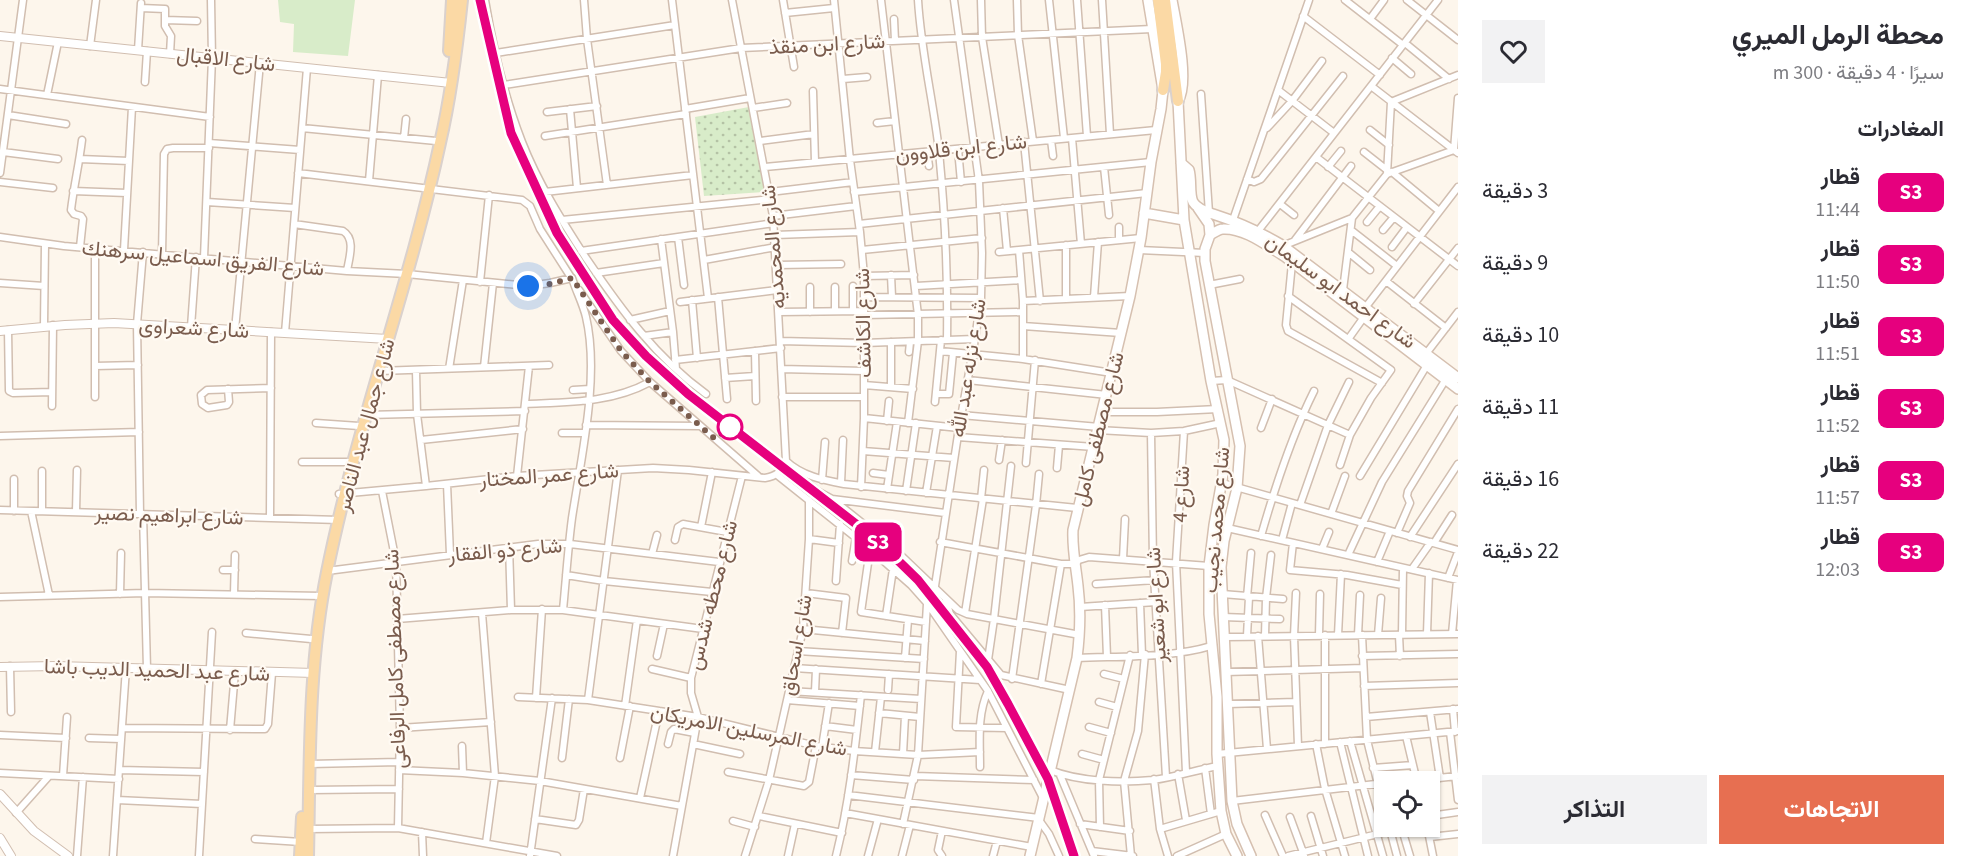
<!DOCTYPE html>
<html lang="ar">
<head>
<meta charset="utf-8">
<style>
	body { margin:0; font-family:"Source Sans 3",Vazirmatn,sans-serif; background:#f2f2f3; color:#2b2b33; direction:rtl; height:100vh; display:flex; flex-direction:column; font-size:22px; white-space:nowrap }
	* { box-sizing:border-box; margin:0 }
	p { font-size:20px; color:#7c7c81 }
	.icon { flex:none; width:33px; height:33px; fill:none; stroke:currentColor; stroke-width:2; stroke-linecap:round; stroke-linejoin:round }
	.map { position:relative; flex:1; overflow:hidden; direction:ltr }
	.side { display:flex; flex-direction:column; background:#fff; width:510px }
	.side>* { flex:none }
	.badge { padding:0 12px; border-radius:9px; font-size:21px; line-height:39px }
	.fabs { position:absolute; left:1374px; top:771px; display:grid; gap:12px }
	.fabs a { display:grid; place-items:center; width:66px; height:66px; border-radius:0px; background:#fff; box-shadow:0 2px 4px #0004; font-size:30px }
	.you { position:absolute; width:30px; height:30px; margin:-15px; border:4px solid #fff; border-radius:50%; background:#1a73e8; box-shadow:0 0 0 9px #1a73e833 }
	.map>.badge { position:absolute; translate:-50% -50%; box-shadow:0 0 0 3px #fff }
	h2 { padding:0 24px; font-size:22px; line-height:54px }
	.round { display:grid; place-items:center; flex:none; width:63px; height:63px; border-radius:0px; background:#f2f2f3 }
	.head { display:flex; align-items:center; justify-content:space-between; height:102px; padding:0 24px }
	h1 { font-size:28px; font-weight:700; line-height:45px }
	.button { display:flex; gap:12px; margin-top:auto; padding:12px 24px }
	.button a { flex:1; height:69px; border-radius:0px; background:#e76f51; color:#fff; font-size:24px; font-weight:700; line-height:69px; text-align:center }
	.button a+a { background:#f2f2f3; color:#2b2b33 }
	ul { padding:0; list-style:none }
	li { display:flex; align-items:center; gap:18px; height:72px; padding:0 24px }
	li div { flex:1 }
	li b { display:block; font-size:22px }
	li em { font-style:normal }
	li .badge { min-width:66px; font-weight:700; text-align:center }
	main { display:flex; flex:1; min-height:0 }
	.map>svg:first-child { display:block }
	.green { fill:url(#green-dots) }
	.pitch { fill:#d8ecc9 }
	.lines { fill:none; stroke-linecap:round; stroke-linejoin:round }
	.minor-casing { stroke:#d1beb0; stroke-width:9 }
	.tertiary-casing { stroke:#d1beb0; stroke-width:10 }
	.secondary-casing { stroke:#d6c0b0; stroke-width:12 }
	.primary-casing { stroke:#dad1cd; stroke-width:14 }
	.minor { stroke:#fff; stroke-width:6 }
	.tertiary { stroke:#fff; stroke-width:8 }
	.secondary { stroke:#fff; stroke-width:9 }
	.primary { stroke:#fbd9a5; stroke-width:10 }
	.rail-casing { stroke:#b9a8c9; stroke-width:4 }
	.rail { stroke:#fffaf3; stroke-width:1.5; stroke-dasharray:4.5; stroke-linecap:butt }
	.line-casing { stroke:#fff; stroke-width:14 }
	.line { stroke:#e6007e; stroke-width:9 }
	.walk { stroke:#7a5c4d; stroke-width:6; stroke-dasharray:0 10.8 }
	.stop-dot { fill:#fff; stroke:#e6007e; stroke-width:3 }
	.labels { text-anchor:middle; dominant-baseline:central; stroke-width:4.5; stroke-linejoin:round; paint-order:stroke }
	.street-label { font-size:21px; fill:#7a5c4d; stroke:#fffaf3 }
</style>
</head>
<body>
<main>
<section class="side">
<div class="head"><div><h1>محطة الرمل الميري</h1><p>سيرًا · 4 دقيقة · 300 m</p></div><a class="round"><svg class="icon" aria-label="heart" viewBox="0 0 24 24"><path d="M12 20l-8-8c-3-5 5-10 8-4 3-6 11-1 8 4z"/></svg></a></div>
<h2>المغادرات</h2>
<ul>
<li><span class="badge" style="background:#e6007e;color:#fff">S3</span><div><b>قطار</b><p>11:44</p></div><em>3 دقيقة</em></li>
<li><span class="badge" style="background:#e6007e;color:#fff">S3</span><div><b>قطار</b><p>11:50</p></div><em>9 دقيقة</em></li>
<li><span class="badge" style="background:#e6007e;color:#fff">S3</span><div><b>قطار</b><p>11:51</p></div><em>10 دقيقة</em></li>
<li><span class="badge" style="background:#e6007e;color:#fff">S3</span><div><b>قطار</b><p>11:52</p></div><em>11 دقيقة</em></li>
<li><span class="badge" style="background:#e6007e;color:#fff">S3</span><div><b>قطار</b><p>11:57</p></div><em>16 دقيقة</em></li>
<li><span class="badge" style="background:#e6007e;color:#fff">S3</span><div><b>قطار</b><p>12:03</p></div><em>22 دقيقة</em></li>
</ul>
<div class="button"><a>الاتجاهات</a><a>التذاكر</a></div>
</section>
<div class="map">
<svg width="1458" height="856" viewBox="0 0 1458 856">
	<defs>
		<pattern id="green-dots" width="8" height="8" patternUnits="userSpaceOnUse" patternTransform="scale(1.5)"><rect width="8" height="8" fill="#d8ecc9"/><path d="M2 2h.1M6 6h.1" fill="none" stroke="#b4c2a5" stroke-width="1.8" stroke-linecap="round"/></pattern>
	</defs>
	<rect width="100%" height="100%" fill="#fdf6ec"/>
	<path class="green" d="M749,107L765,192L704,196L695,117Z"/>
	<path class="pitch" d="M278,0H355L348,56L293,52L294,24L280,22Z"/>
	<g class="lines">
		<g class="minor-casing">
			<path id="minor" d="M485,0C493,48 504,96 522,142C538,183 562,221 586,258C620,308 656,358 706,394
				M584,0L587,39L607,185
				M672,0L708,298
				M783,0L794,67
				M834,0L850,160L860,232L864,276V418L861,487
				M881,0L918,315V341L908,423
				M918,0C921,51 933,100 939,151C945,214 948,277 947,340
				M981,0L982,37L999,145
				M1017,0L1018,35L1033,141
				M1049,0L1064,138
				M1077,0L1087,136
				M1102,0L1110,134
				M1345,0L1403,45
				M1407,0L1458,40
				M141,8L165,9V26L171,36L170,54
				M785,13L834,8
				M1303,16L1380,75
				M894,19L895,41
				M1370,19L1384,0
				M165,20L197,21
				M1405,43L1449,79
				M90,46L96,0
				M138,50L141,3
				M496,53L675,25
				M1392,58L1411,74
				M843,79L867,77
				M145,82L147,51
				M504,85L741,48L1152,29
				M1371,86L1458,153
				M0,89L210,117
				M1278,90L1334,133
				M813,91L815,162
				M1201,94L1209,213
				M47,95L58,42
				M753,108L787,103
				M570,109L577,188
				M685,109L750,98
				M547,112L597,106
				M8,115L66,124
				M877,123L895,121
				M302,128L436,141
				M1267,128L1292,101L1322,61
				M1370,130L1389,145
				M545,136L686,114
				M404,138L406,119
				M1072,138L1081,244
				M1051,140L1053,156
				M760,141L814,134
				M1024,142L1040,301
				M209,143L300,150
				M958,149L961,182
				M3,152L58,159
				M927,152L929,166
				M1364,152L1387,170
				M1316,157L1458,266
				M80,159L129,161
				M765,167L1156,130
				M1104,167L1109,215
				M1328,167L1341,151
				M1392,172L1439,211
				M0,173L23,0
				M298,173L522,200L530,206L540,229L572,279
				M1387,174L1391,102L1458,75
				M1387,174L1454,150L1458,98
				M1247,179L1254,182L1261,179L1343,76
				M369,181L378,75
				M0,182L53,188
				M73,191L127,193
				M545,192L693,175
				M770,192L853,182
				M854,192L1151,162
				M207,202L295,208
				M1280,204L1294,215
				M1003,208L1007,251
				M773,216L856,206
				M562,220L771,199
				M1233,220L1309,0
				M1367,222L1380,206
				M294,224L343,231C356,239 349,258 347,271
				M859,224L1147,193
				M1119,227V240
				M1351,230L1397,266
				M1383,230L1394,217
				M1258,231L1438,0
				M775,235L860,232
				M0,237L64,246L347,271L407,274L528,286L550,283L572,278C576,291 583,304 586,317C600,376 581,458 572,518C568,548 566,579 563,610
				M678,237L684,285
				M661,239L673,332L676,369
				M1295,240L1351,166
				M80,247L83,219L81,216L74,214L71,210C74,185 79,165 82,140
				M1280,247L1352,218L1387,174
				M1392,247L1407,227
				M95,248V397
				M124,250L132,107
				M862,250L982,238
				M1019,250L1023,301V359
				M1139,250L1205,253
				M581,251L774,223
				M999,252L1141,238
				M1348,252L1370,270
				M162,254L164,154L167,149L173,148H209
				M204,258L212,58L211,0
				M704,260L776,247
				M1292,263L1286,325L1288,331L1382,383
				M777,265L841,264
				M596,273L664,263
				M891,275L892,297
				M864,276L914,275
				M1386,281L1446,328
				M480,282L489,195
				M0,283L44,286
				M1209,285L1240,279
				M916,286L1021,280
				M579,290L621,351L650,382L758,476
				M1343,290L1352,218
				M1288,296L1391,370L1371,398L1350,435L1340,465
				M718,297L727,399
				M864,297L981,298
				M1094,297L1098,242
				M1066,299V245
				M692,300L697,358
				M1023,301L1130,296
				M680,302L777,290
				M1414,304L1458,248
				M1365,308L1458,187
				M835,311V287
				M853,311V286
				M779,312L864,311
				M810,312V287
				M864,315L1023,312
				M630,320L670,311
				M44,326L45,244
				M1023,326L1121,333
				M191,327L196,257
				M8,330L9,391L13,393L52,392
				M235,330L260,63
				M285,333L307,68
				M644,336L673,332
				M1349,338L1364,317
				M780,341L864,343L975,339
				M755,351L756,401
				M940,351L1023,359L1112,373
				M909,352L910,342
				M1425,355L1458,312
				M675,360L781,348
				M95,366L138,365
				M484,367L493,283
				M449,369L463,280
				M781,369L864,371
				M416,370L417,414L426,486
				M379,371L549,365
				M725,378L755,376
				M968,380L1107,395
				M1211,381L1227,380L1350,435
				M864,385L913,389
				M891,386V342
				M228,389L229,402L227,405L208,408L202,404L201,395L207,390L271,388
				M573,390L590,389
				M936,394H949L953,353
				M782,397H864
				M935,402L941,340
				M526,404C569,402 611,403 650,382
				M52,406L53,325
				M1103,412H1157L1218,409
				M367,415L525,411
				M961,415L1099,427
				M864,418L959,428
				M887,421L889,401
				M316,423L359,426
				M586,425L700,426
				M1261,428L1272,399
				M1098,430L1151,433L1184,431L1221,423
				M1184,431L1176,562L1186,772
				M562,433H585
				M1151,433L1153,560L1166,777
				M0,436L139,432
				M958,437L1094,447
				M421,440L523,429
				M863,451L954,458
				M999,460L1002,440
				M786,461C802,476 823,480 844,484L1077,508
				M302,462H348
				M1026,463L1035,360
				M793,468L799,476L817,491L832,499L890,545L958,610L967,614L1080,635
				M1057,468L1059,445
				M873,473L889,475
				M777,475L870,549L911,585L927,603L988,691L1043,798
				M517,476L529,366
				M1360,476L1427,365
				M822,480L825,442
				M841,483L843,440
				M1222,483L1458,550
				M447,484L450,554
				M887,489L897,422
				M382,491L396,562L400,728L398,828
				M906,491L916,423
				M926,493L937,426
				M339,494L426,486L517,476L653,468L689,470L765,478C776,476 782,472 786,461L773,216L732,0
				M832,499L945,513
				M981,499L984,470
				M1300,505L1328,425L1349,382
				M0,510L339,520
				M14,511V479
				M31,511L49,595
				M42,511V471
				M76,512L77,470
				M140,514L137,324L143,252
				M143,514L147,669
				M1331,514L1345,476
				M270,518L271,332
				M1214,525L1458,580
				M701,527L712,472
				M1397,533L1410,503L1407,496L1408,491L1458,409
				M1261,536C1275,487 1291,437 1314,391
				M1410,537L1458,464
				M809,539L839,543
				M675,540L678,527L683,524L727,532
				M1282,540L1292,503
				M940,542L1061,564H1075L1079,560L1089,557L1209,566
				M1293,543L1290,570L1347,575L1402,585
				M1434,543L1452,515
				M509,546L511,610
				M870,549L861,612L926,622
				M1322,549L1329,532
				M652,554L657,535
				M1348,555L1382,482L1446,379
				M1123,559L1125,519
				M852,561L856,537
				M1377,562L1390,531
				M1412,569L1431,542
				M223,570H235
				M327,571L538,544H570L719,562
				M566,575L604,581L712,592
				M1448,578L1458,552
				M836,581L840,524
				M1096,584L1155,580
				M935,586L959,428L975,339L981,298L982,253L979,181L954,0
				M806,593L846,598L842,633
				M1296,593L1294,636L1298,746
				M120,594L121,553
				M234,594L235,555
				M1222,594L1283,599
				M0,597L145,593L322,596
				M1247,597L1251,553
				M946,600L950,614L1001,675L1070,690
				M1140,603L1142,655
				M1105,605L1107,657
				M1080,607L1156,602
				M482,613L495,776L486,843
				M965,613L983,499
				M886,616L893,569
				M1223,617L1280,619
				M397,619L511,610H563L703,629
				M803,629L925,641
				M246,633L311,639
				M1402,634L1403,568
				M1427,634L1429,573
				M1452,634L1457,580
				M1319,635L1320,594
				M1325,635V744
				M1338,635L1341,574
				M1358,635L1360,595
				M1362,635L1367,740L1384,809
				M1378,635L1381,598
				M1399,635L1400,656
				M1247,636L1249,597
				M1258,636L1267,749
				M1265,636L1266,598L1271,555
				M1224,637L1458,634
				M798,651L924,659
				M960,651L956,727L1007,728
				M657,656L664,624
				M1362,656L1458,654
				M905,658L908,620
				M1077,658C1118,656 1172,658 1211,646
				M988,660L994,619L1011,466
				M10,666L11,712
				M794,668L980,680
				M652,669L691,678
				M1225,672L1363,668
				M1104,674L1124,679
				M1012,679L1036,505L1039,474
				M1041,684L1061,564
				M1364,686L1458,683
				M888,690L889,674
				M789,691L921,699
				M815,692L816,669
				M518,697L588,700L698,717L816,746L854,751L918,755L980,752
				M536,698L542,609
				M588,700L618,470
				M787,700L860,706
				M1099,702L1117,707
				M1227,704L1296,702
				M625,706L637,620
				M1453,709L1455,732
				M1430,712L1440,778
				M879,713L920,717
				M1366,717L1458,709
				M825,726L857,730
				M1089,727L1111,733
				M122,728L265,729L268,724L272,673
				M400,728L491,722
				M230,730L235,672
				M1450,732L1458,800
				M0,735L66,738
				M1406,736L1417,782
				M89,738L121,739
				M1350,741L1383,856
				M1340,742L1368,856
				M668,744L671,732L674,729L695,733
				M693,744L740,754
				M1316,744L1325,789L1345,856
				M462,746L463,773
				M822,747L829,703
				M875,752L881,697
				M903,754L905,716
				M1082,754L1104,760
				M1217,754L1458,731
				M562,758L569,699
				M620,758L630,706
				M310,764L399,762
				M980,767C980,741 977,715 988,691
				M1205,768L1211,814
				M1373,768L1413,765
				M119,770L204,772
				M399,770L463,773L540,781L682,806
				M1050,770C1079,782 1122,783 1153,780C1175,777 1196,770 1218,766
				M728,772L804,786L809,782L816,746
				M0,773L119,779
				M1178,774L1186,820
				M851,775L914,780
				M1060,775L1094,856
				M63,776L67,717
				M915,776L1034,780
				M1154,779L1160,829L1168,856
				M1402,782L1457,776
				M310,790L399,789
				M848,795L1039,818
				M640,798L659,711
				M117,800L202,804
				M1232,801L1384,783
				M16,813L49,776
				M845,813L1032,847
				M1265,815L1283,856
				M759,816L842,833
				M1311,816L1323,856
				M1430,816L1458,812
				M1290,817L1304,855
				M535,819L576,825L579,820L584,789
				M1039,820L1049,834L1059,856
				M733,821L755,827
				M903,824L918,755L927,604
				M1080,824L1130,831
				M1389,826L1397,856
				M1401,826L1410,856
				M1427,826L1433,856
				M1100,827L1099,780L1130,655
				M308,829L398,828L557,856
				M1160,829L1221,811
				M422,832L423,856
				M1430,837L1458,834
				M255,839L301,842
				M1092,851L1133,856
				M77,856L83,777
				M113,856L126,668
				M199,856L212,632
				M530,856L552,698
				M673,856L698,717L691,693V678L742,476
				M745,856L769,780L803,629L809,539V500
				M788,856L795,824
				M836,856C849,804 855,749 861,695
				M868,856L878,819
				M902,856L910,825
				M942,856L938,850L942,831
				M993,856L997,841
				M1131,856L1124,781L1138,731L1145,654
				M1177,856L1226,834
				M1288,856L1402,828"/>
		</g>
		<g class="tertiary-casing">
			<path id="tertiary" d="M0,36L451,83
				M0,331L65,325L114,323L388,339
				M0,667L56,666L314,673
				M0,794L34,831L68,856
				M0,838L11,856"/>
		</g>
		<g class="secondary-casing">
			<path id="secondary" d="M1172,0C1176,23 1190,82 1178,101L1184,220L1211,381L1224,440L1223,474L1214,525L1209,566V614L1217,697V754L1221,811L1226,834L1237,856
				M1181,163L1189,170C1192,180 1189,194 1193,202C1197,209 1207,212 1213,214C1238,222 1260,232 1282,245L1458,378
				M1198,208L1209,224L1210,235
				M1144,213L1184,220
				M1210,235L1205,249V261L1240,446L1237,488L1224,541L1221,567L1232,801L1237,824L1251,856
				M1210,235C1215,232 1219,229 1223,229C1245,228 1267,246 1284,256L1458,389
				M1030,856L1077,658C1080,634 1081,610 1078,586C1076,567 1072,549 1073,530L1130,296L1141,238L1151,162L1161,109L1163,90L1148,0"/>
		</g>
		<g class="primary-casing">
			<path id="primary" d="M1158,0L1166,64V72L1163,90
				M1165,0L1178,101
				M449,51L452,0
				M300,856L302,817
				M308,856C310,762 308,665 327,572C356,427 409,288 440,143C451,96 457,48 462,0"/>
		</g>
		<use href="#minor" class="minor"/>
		<use href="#tertiary" class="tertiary"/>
		<use href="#secondary" class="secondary"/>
		<use href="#primary" class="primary"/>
		<g class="rail-casing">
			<path id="rail" d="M480,0L511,133L557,233L613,320L646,356L688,394L878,541L918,580L987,667L1008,704L1048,779L1074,856"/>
		</g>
		<use href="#rail" class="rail"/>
	</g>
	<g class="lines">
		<g class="line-casing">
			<path id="line" d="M480,0L511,133L557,233L613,320L646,356L688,394L878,541L918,580L987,667L1008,704L1048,779L1074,856"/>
		</g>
		<use href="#line" class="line"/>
		<path class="walk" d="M528,286L550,284L572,278L621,351L650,382L715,439L730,427"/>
	</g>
	<circle class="stop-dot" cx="730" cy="427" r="12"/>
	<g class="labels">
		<g class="street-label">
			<text transform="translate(827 44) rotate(-3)">شارع ابن منقذ</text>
			<text transform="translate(226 59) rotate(6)">شارع الاقبال</text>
			<text transform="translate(961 148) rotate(-6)">شارع ابن قلاوون</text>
			<text transform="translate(773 247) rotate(-95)">شارع المحمديه</text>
			<text transform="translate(203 258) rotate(5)">شارع الفريق اسماعيل سرهنك</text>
			<text transform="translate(1341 291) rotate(36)">شارع احمد ابو سليمان</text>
			<text transform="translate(863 323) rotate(-91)">شارع الكاشف</text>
			<text transform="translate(194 328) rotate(3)">شارع شعراوى</text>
			<text transform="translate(968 368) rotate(-81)">شارع نزله عبد الله</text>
			<text transform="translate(365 425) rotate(-75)">شارع جمال عبد الناصر</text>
			<text transform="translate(1098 429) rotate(-76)">شارع مصطفى كامل</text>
			<text transform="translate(549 475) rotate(-4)">شارع عمر المختار</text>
			<text transform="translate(1181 494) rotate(-87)">شارع 4</text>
			<text transform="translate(169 515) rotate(2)">شارع ابراهيم نصير</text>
			<text transform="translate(1216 520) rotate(-85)">شارع محمد نجيب</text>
			<text transform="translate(505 550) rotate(-5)">شارع ذو الفقار</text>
			<text transform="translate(712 595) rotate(-76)">شارع محطه شدس</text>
			<text transform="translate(1156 605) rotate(-93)">شارع ابو شعير</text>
			<text transform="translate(796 645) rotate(-80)">شارع اسحاق</text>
			<text transform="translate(395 659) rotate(-92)">شارع مصطفى كامل الرفاعى</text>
			<text transform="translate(157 670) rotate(2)">شارع عبد الحميد الديب باشا</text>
			<text transform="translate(749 730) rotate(11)">شارع المرسلين الامريكان</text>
		</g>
	</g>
</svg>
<div class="fabs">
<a><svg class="icon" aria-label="locate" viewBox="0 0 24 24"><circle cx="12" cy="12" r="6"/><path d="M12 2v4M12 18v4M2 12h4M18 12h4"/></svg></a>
</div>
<div class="you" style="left:528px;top:286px"></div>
<b class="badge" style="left:878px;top:542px;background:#e6007e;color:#fff">S3</b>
</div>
</main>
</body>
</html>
